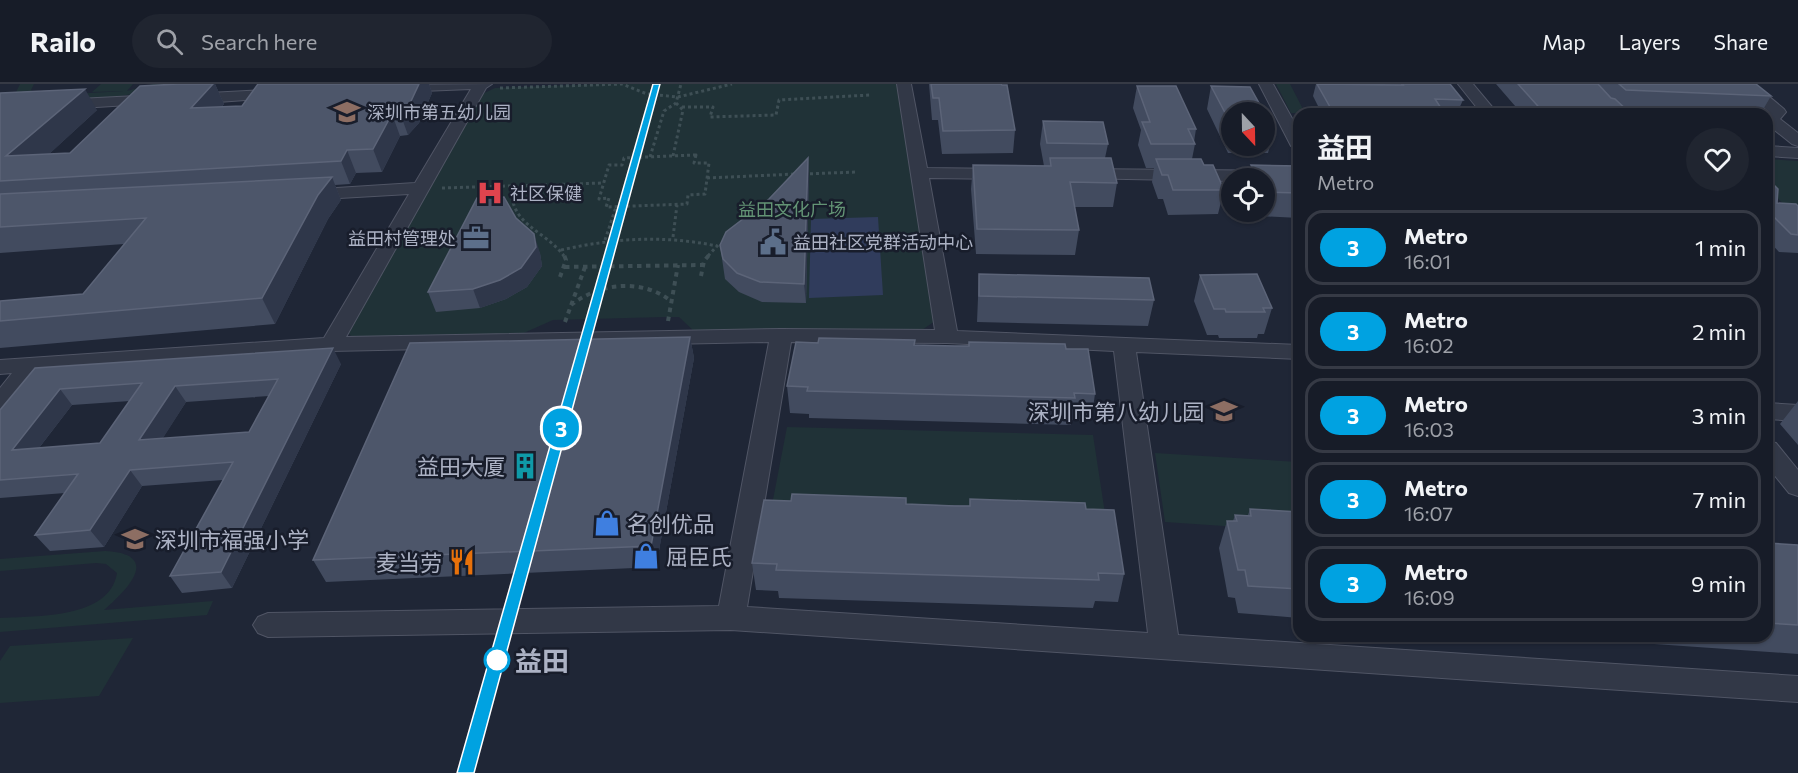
<!DOCTYPE html>
<html lang="en">
<head>
<meta charset="utf-8">
<style>
	body { margin:0; font-family:Commissioner,"Noto Sans SC",sans-serif; background:#202530; color:#f1f3f6; height:100vh; display:flex; flex-direction:column; font-size:22px; white-space:nowrap }
	* { box-sizing:border-box; margin:0 }
	p { font-size:20px; color:#9ea1a8 }
	.icon { flex:none; width:33px; height:33px; fill:none; stroke:currentColor; stroke-width:2; stroke-linecap:round; stroke-linejoin:round }
	.map { position:relative; flex:1; overflow:hidden }
	.side { position:absolute; left:1293px; top:24px; width:480px; height:534px; display:flex; flex-direction:column; background:#171c28; border-radius:18px; box-shadow:0 2px 4px #0004,0 0 0 2px #363a45 }
	.side>* { flex:none }
	.badge { padding:0 12px; border-radius:20px; font-size:21px; line-height:39px }
	.needle { width:39px; rotate:158deg }
	.buttons { position:absolute; left:1221px; top:18px; display:grid; gap:12px }
	.buttons a { display:grid; place-items:center; width:54px; height:54px; border-radius:50%; background:#171c28; box-shadow:0 2px 4px #0004,0 0 0 2px #363a45; font-size:30px }
	.map>.badge { position:absolute; translate:-50% -50%; box-shadow:0 0 0 3px #fff }
	.round { display:grid; place-items:center; flex:none; width:63px; height:63px; border-radius:32px; background:#202530 }
	.summary { display:flex; align-items:center; justify-content:space-between; height:102px; padding:0 24px }
	h1 { font-size:28px; font-weight:700; line-height:45px }
	ul { padding:0; list-style:none }
	li { display:flex; align-items:center; gap:18px; height:75px; margin:0 12px 9px; padding:0 12px; border:3px solid #363a45; border-radius:18px }
	li div { flex:1 }
	li b { display:block; font-size:22px }
	li em { font-style:normal }
	li .badge { min-width:66px; font-weight:700; text-align:center }
	header { display:flex; align-items:center; gap:36px; box-sizing:border-box; height:84px; padding:0 30px; background:#171c28; border-bottom:2px solid #363a45 }
	header strong { font-size:28px }
	nav { display:flex; gap:33px; margin-inline-start:auto; font-size:21px }
	.search { width:420px; height:54px; background:#202530; display:flex; align-items:center; gap:15px; box-sizing:border-box; padding:0 21px; border-radius:33px; color:#9ea1a8; font-size:22px }
	.map>svg:first-child { display:block }
	.green { fill:#203237 }
	.water { fill:#303c5c }
	.lines { fill:none; stroke-linecap:round; stroke-linejoin:round }
	.minor-casing { stroke:#505565; stroke-width:2 }
	.path-far1 { stroke:#3e4f55; stroke-width:3; stroke-dasharray:3 3; stroke-linecap:butt }
	.path { stroke:#3e4f55; stroke-width:4; stroke-dasharray:4.5 4.5; stroke-linecap:butt }
	.minor { fill:#323847; fill-rule:evenodd }
	.wall { fill:#424b5f; fill-rule:evenodd }
	.shaded-wall { fill:#2f374a }
	.building { fill:#4d566a; stroke:#5c6478; stroke-width:1.5; fill-rule:evenodd }
	.line { fill:#00a2e1; stroke:#fff; stroke-width:1.5 }
	.stop-dot { fill:#fff; stroke:#00a2e1; stroke-width:3 }
	.labels { text-anchor:middle; dominant-baseline:central; stroke-width:5; stroke-linejoin:round; paint-order:stroke }
	.far-poi-label { font-size:18px; fill:#acb2c4; stroke:#181d2b; text-anchor:start }
	.far-park-label { font-size:18px; fill:#639475; stroke:#181d2b }
	.poi-label { font-size:22px; fill:#acb2c4; stroke:#181d2b; text-anchor:end }
	.near-stop-label { font-size:27px; font-weight:bold; fill:#acb2c4; stroke:#181d2b; text-anchor:start }
</style>
</head>
<body>
<header>
<strong>Railo</strong>
<div class="search"><svg class="icon" aria-label="search" viewBox="0 0 24 24"><circle cx="10" cy="10" r="6"/><path d="M15 15l6 6"/></svg>Search here</div>
<nav><a>Map</a><a>Layers</a><a>Share</a></nav>
</header>
<div class="map">
<svg width="1798" height="689" viewBox="0 0 1798 689">
	<rect width="100%" height="100%" fill="#1f2636"/>
	<path class="green" d="M20,0H34L31,6L34,9L56,11L124,7L92,8L101,0H133L127,7L153,0H167C117,17 67,22 15,10Z
		M603,0H899L938,235L916,250L696,249L679,233H664L553,236L517,252L359,255L351,252L344,244L476,13L495,4Z
		M1276,0H1290L1305,29H1291Z
		M1767,75L1798,77V134L1767,104Z
		M787,343L1093,351L1106,436L771,426Z
		M1155,369L1299,378V447L1165,438Z
		M105,467C163,470 127,506 104,526L213,517L207,531L0,548V534C35,532 110,535 117,489L106,480L96,479L0,487V475Z
		M133,554L99,612L0,619V577L10,562Z"/>
	<path class="water" d="M878,133L883,211L809,214L811,135Z"/>
	<g class="lines">
		<g class="minor-casing">
			<path id="minor" d="M492,0L486,4L346,253L781,245L935,246L897,0H911L927,84L1005,85L1014,90L1005,95L929,94L957,247L1299,261V275L1136,268L1178,551L1798,592V618L731,546L268,553L258,549L253,541L258,533L268,529L719,522L769,258L331,267L38,287L8,324L0,327V304L12,289L0,290V276L324,254L409,110L305,116L296,111L305,106L415,99L471,5L397,8L392,7L390,4L392,1ZM791,258L947,259L1114,267L1148,549L747,523Z
				M1259,0H1273L1299,47V67L1291,62Z
				M1458,0H1473L1498,30H1482Z
				M1738,0H1754L1784,25L1786,28L1780,35L1798,49V62L1792,60L1767,40L1769,28Z
				M282,5L287,7L290,10L287,13L190,20L182,15L190,10Z
				M156,11L164,16L161,19L0,29V19Z
				M1767,62L1798,64V74L1767,72Z
				M1081,85L1299,87V97H1264V94L1232,97L1075,94L1072,90L1075,86Z
				M1767,319L1798,321V337L1767,335Z
				M1767,357L1776,359L1798,386V412L1789,409L1767,382Z"/>
		</g>
		<path class="path-far1" d="M500,4L622,0L647,10L678,13L732,0
			M682,23H713L710,33L776,31L779,16L870,11
			M696,71L694,79H709L705,110L688,111L687,120L606,123L609,114L599,115L609,81H622L624,74Z
			M673,72L683,26L676,19
			M650,73L664,27L676,19L681,0
			M804,90L857,88
			M707,94L796,90
			M512,101C508,141 544,145 564,172
			M442,104L604,99
			M673,153L677,121
			M605,156L616,123
			M561,166C615,154 663,151 717,162
			M708,172L718,161"/>
		<path class="path" d="M565,183L703,181
			M701,192L704,177L709,171
			M560,193L566,176L564,171
			M571,221C599,199 642,194 671,217
			M668,237L678,181
			M565,238L585,183"/>
		<use href="#minor" class="minor"/>
	</g>
	<path class="wall" d="M163,0H215L224,20L222,23L242,22L258,0H429L432,9L419,39L408,51L400,52L382,88L356,89L350,100L335,101L341,116L328,135L275,240L0,264V217L83,210L124,160L0,169V9L97,26L49,70L70,69L163,1Z
		M929,0H1001L1015,46L1013,69L942,70L938,36H932Z
		M1316,0H1450L1463,16L1457,29H1445V30H1322L1313,12Z
		M1496,0H1756L1771,12L1761,29L1624,23L1631,30H1522Z
		M1137,2L1196,45L1194,58L1195,60L1192,75L1204,81L1224,106L1218,130L1168,131L1163,115H1158L1152,98L1154,84H1146L1138,61L1141,46L1133,24Z
		M1211,2L1232,28V62H1264V29L1274,46L1268,69H1228L1207,25Z
		M1043,37L1108,60L1105,74L1117,99L1113,123H1074L1079,146L1075,171L976,170L971,105L973,81L1044,82L1040,60Z
		M808,74L809,92L806,219L762,218L739,208L725,195L720,161L769,115Z
		M1251,81L1299,82V134L1258,132L1256,128H1264V94H1248Z
		M1767,94L1777,119L1798,122V169L1779,168L1767,155Z
		M516,134L540,169L542,182L527,203L506,215L480,224L436,228L428,208Z
		M979,190L1154,216L1148,242L977,238Z
		M1200,191L1272,224L1264,250H1258L1257,254H1219L1218,251H1207L1194,217Z
		M1299,195V234L1292,218Z
		M690,253L694,274L656,483L326,498L313,476Z
		M914,261L1066,265L1095,310L1091,337L1071,336V341L809,334V330L790,329L787,302Z
		M341,280L232,504L182,509L170,492L223,396L142,402L104,463L50,467L35,451L65,409L0,414V326L35,284ZM269,312L249,348L162,355L186,318ZM130,317L100,359L39,364L72,321Z
		M1798,317V361L1780,340Z
		M906,420L1086,425L1124,490L1118,518L1095,517L1093,524L779,514L778,507L756,506L752,479Z
		M1250,425L1299,428V534L1238,529L1235,514L1228,513L1219,464L1227,437H1233L1235,431H1248Z
		M1767,459L1798,461V570L1539,552H1767Z"/>
	<path class="shaded-wall" d="M213,0H215L224,20L202,47L191,24Z
		M419,0H429L432,9L419,39L408,51L400,29Z
		M85,5L97,26L21,96L6,72Z
		M392,30L400,52L382,88L373,65Z
		M347,66L356,89L350,100L341,77Z
		M808,74L809,92L806,219L804,200Z
		M332,93L341,116L328,135L275,240L262,214L318,111Z
		M534,150L540,169L542,182L527,203L506,215L480,224L473,205Z
		M690,253L694,274L656,483L651,462Z
		M333,264L341,280L232,504L221,488Z
		M175,302L186,318L151,373L139,356Z
		M60,305L72,321L25,382L12,366Z
		M130,386L142,402L104,463L90,446Z"/>
	<path class="building" d="M178,0H213L191,24L242,22L258,0H419L411,17L400,29L392,30L373,65L347,66L341,77L0,97V9L85,5L6,72L70,69L140,2Z
		M931,0H1001L1002,1H1007L1015,46L943,47L939,14H933Z
		M1317,0L1403,1L1402,0H1450L1463,16L1435,15L1445,30H1334Z
		M1518,0H1598L1611,14L1615,15L1631,30H1545Z
		M1619,0H1756L1771,12L1626,6Z
		M1137,2H1176L1196,45H1188L1195,60H1151L1142,38H1150Z
		M1211,2L1250,3L1264,28H1232V42Z
		M1264,29L1274,46H1264Z
		M1043,37L1103,38L1108,60L1047,59Z
		M808,74L804,200L760,198L737,189L723,175L720,161L726,148L769,115Z
		M1050,74H1111L1117,99L1070,98L1079,146L977,145L973,81L1051,82Z
		M1156,75H1201L1204,81H1213L1224,106H1173L1168,91H1162Z
		M1251,81L1299,82V109L1265,108L1264,94H1258Z
		M332,93L318,111L262,214L0,237V217L83,210L146,134L0,143V110Z
		M1767,94L1778,105L1777,119L1796,120L1798,122V151L1791,150L1767,126Z
		M504,113L516,134L534,150L536,163L521,184L500,196L473,205L428,208L477,114Z
		M979,190L1149,194L1154,216L979,212Z
		M1257,190L1272,224H1263L1265,228H1226L1225,225H1214L1200,191Z
		M690,253L651,462L313,476L410,259Z
		M819,254L915,256L914,261L955,262H969V258L1065,260L1066,265H1088L1095,310L1074,309L1075,314L807,307L808,303L787,302L796,258L818,259Z
		M333,264L221,488L170,492L233,378L130,386L90,446L35,451L78,390L0,396V326L35,284ZM278,295L249,348L139,356L175,302ZM142,299L100,359L12,366L60,305Z
		M792,410L906,414V420L955,422H970V415L1085,419L1086,425L1114,426L1124,490L1098,489L1099,496L776,486L777,480L752,479L764,416L791,417Z
		M1250,425L1299,428V505L1248,502L1245,486H1238L1227,437H1237L1235,431L1251,432Z
		M1767,459L1798,461V541L1767,539Z"/>
	<path class="line" d="M653,0H660L474,689H457Z"/>
	<defs>
		<g id="school-bare" transform="scale(2.07)"><path d="M0-5L7-2L0 1L-7-2ZM-4 1L0 2.5L4 1V4Q0 6-4 4Z" fill="#8d6e63" stroke="#181d2b" stroke-width="2.5" paint-order="stroke"/></g>
		<g id="hospital-bare" transform="scale(2.07)"><path d="M-5-5h3v3.5h4V-5h3V5h-3V1.5h-4V5h-3Z" fill="#e0444e" stroke="#181d2b" stroke-width="2.5" paint-order="stroke"/></g>
		<g id="office-bare" transform="scale(2.07)"><path d="M-6-3h4V-5.5h4V-3h4V5H-6ZM-1-4.5V-3h2v-1.5ZM-6 0V1H6V0Z" fill="#5c6f8a" stroke="#181d2b" stroke-width="2.5" paint-order="stroke"/></g>
		<g id="civic-bare" transform="scale(2.07)"><path d="M-.6-6.5H3V-4.5H.6V-3L4-1V1h2V6H-6V1h2V-1L-.6-3ZM-1.2 2.5V6h2.4V2.5Z" fill="#5c6f8a" stroke="#181d2b" stroke-width="2.5" paint-order="stroke"/></g>
		<g id="building-bare" transform="scale(2.07)"><path d="M-4-6H4V6H1V3H-1V6H-4ZM-2.5-4.3h1.7v1.8h-1.7ZM.8-4.3h1.7v1.8H.8ZM-2.5-1h1.7V.8h-1.7ZM.8-1h1.7V.8H.8Z" fill="#0f9aa8" stroke="#181d2b" stroke-width="2.5" paint-order="stroke"/></g>
		<g id="shop-bare" transform="scale(2.07)"><path d="M-5-2.5h2.3a2.7 3.5 0 0 1 5.4 0H5L5.5 6h-11ZM-1.5-2.5h3a1.5 2.3 0 0 0-3 0Z" fill="#3f7fe0" stroke="#181d2b" stroke-width="2.5" paint-order="stroke"/></g>
		<g id="restaurant-bare" transform="scale(2.07)"><path d="M-5-6h1v4h1v-4h1v4h1v-4h1v5L-1.5 .5V6h-2V.5L-5-1ZM5-6V6H3V1.5H1.5Q1.5-4 5-6Z" fill="#e8710a" stroke="#181d2b" stroke-width="2.5" paint-order="stroke"/></g>
	</defs>
	<g fill-rule="evenodd">
		<use href="#school-bare" x="347" y="28"/>
		<use href="#hospital-bare" x="490" y="109"/>
		<use href="#office-bare" x="476" y="154"/>
		<use href="#civic-bare" x="773" y="158"/>
		<use href="#school-bare" x="1224" y="327"/>
		<use href="#building-bare" x="525" y="382"/>
		<use href="#shop-bare" x="607" y="439"/>
		<use href="#school-bare" x="135" y="455"/>
		<use href="#shop-bare" x="646" y="472"/>
		<use href="#restaurant-bare" x="462" y="478"/>
	</g>
	<circle class="stop-dot" cx="497" cy="576" r="12"/>
	<g class="labels">
		<g class="far-poi-label">
			<text x="367" y="28">深圳市第五幼儿园</text>
			<text x="510" y="109">社区保健</text>
			<text x="456" y="154" text-anchor="end">益田村管理处</text>
			<text x="793" y="158">益田社区党群活动中心</text>
		</g>
		<g class="far-park-label">
			<text x="792" y="125">益田文化广场</text>
		</g>
		<g class="poi-label">
			<text x="1204" y="327">深圳市第八幼儿园</text>
			<text x="505" y="382">益田大厦</text>
			<text x="627" y="439" text-anchor="start">名创优品</text>
			<text x="155" y="455" text-anchor="start">深圳市福强小学</text>
			<text x="666" y="472" text-anchor="start">屈臣氏</text>
			<text x="442" y="478">麦当劳</text>
		</g>
		<g class="near-stop-label">
			<text x="515" y="576">益田</text>
		</g>
	</g>
</svg>
<div class="buttons">
<a><svg class="needle" viewBox="-14 -14 28 28"><path d="M0-13l5 13h-10z" fill="#e53935"/><path d="M0 13l5-13h-10z" fill="#9ea1a8"/></svg></a>
<a><svg class="icon" aria-label="locate" viewBox="0 0 24 24"><circle cx="12" cy="12" r="6"/><path d="M12 2v4M12 18v4M2 12h4M18 12h4"/></svg></a>
</div>
<b class="badge" style="left:561px;top:344px;background:#00a2e1;color:#fff">3</b>
<section class="side">
<div class="summary"><div><h1>益田</h1><p>Metro</p></div><a class="round"><svg class="icon" aria-label="heart" viewBox="0 0 24 24"><path d="M12 20l-8-8c-3-5 5-10 8-4 3-6 11-1 8 4z"/></svg></a></div>
<ul>
<li><span class="badge" style="background:#00a2e1;color:#fff">3</span><div><b>Metro</b><p>16:01</p></div><em>1 min</em></li>
<li><span class="badge" style="background:#00a2e1;color:#fff">3</span><div><b>Metro</b><p>16:02</p></div><em>2 min</em></li>
<li><span class="badge" style="background:#00a2e1;color:#fff">3</span><div><b>Metro</b><p>16:03</p></div><em>3 min</em></li>
<li><span class="badge" style="background:#00a2e1;color:#fff">3</span><div><b>Metro</b><p>16:07</p></div><em>7 min</em></li>
<li><span class="badge" style="background:#00a2e1;color:#fff">3</span><div><b>Metro</b><p>16:09</p></div><em>9 min</em></li>
</ul>
</section>
</div>
</body>
</html>
